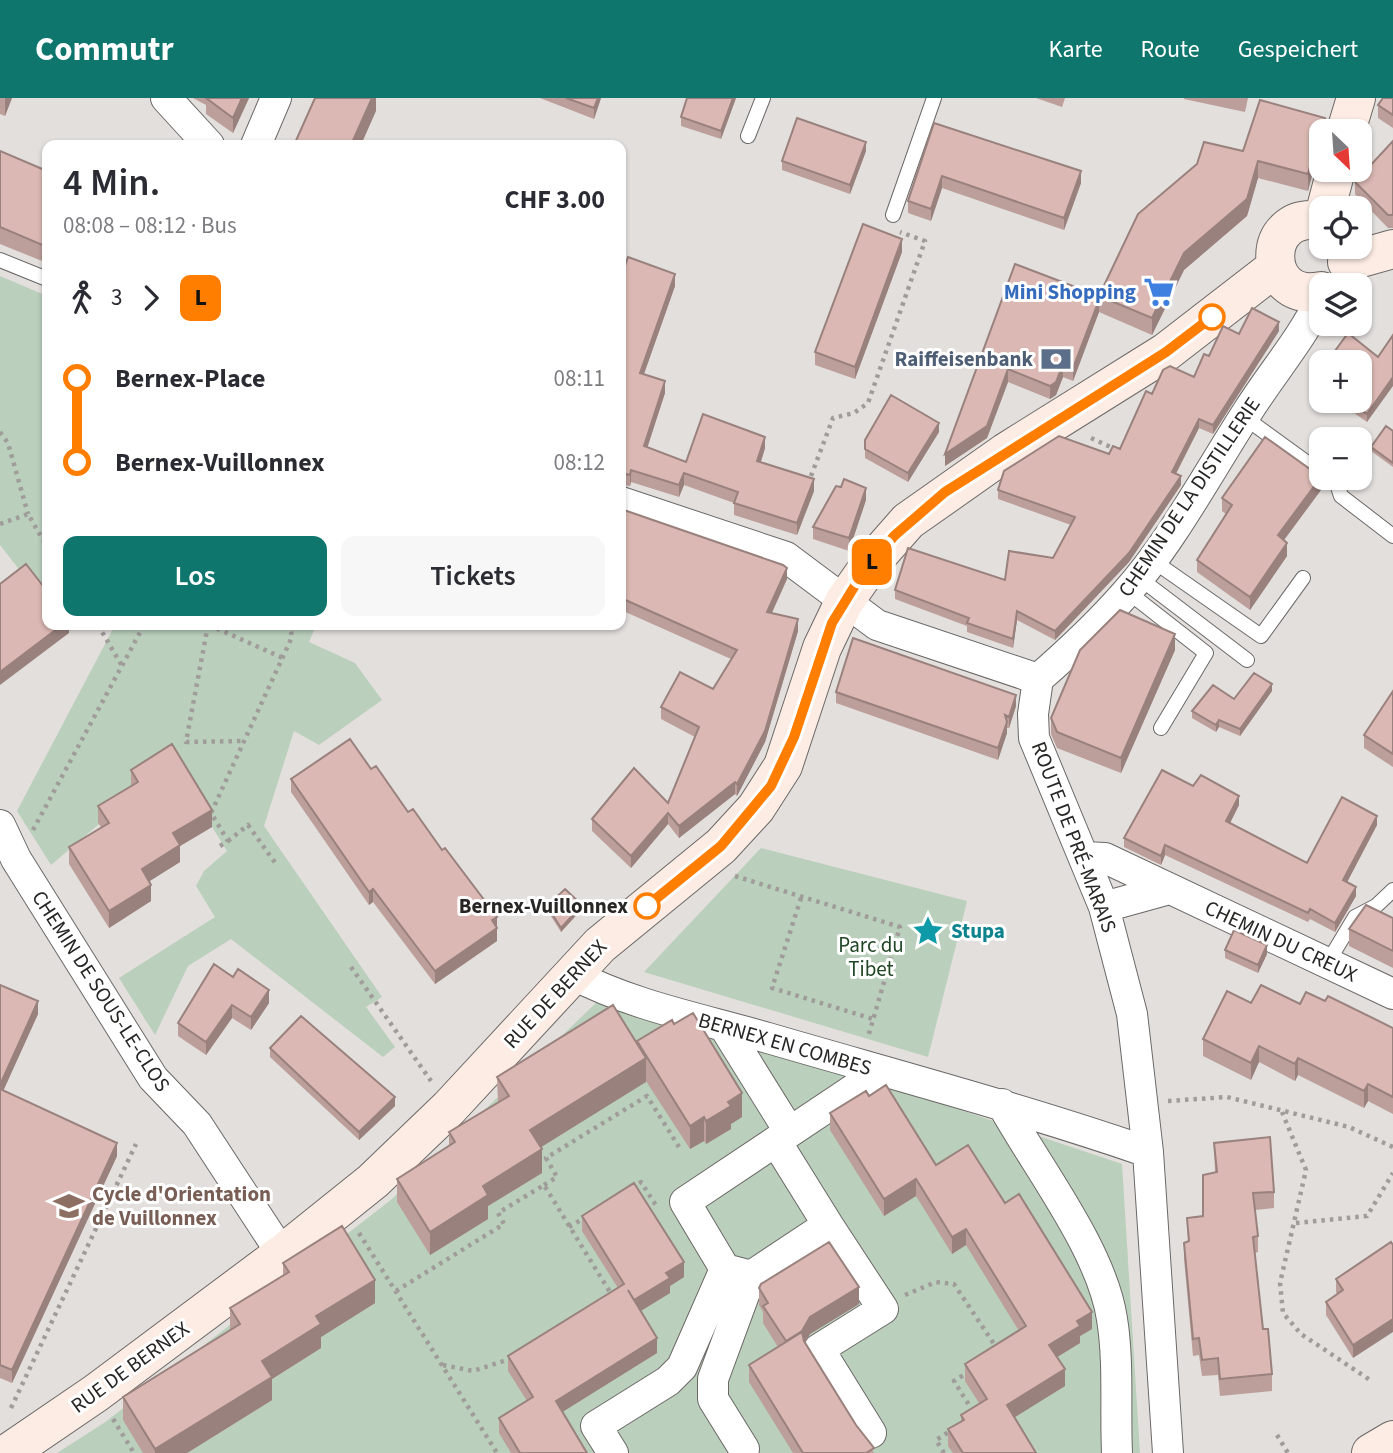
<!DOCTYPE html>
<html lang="de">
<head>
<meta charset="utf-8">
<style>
	body { margin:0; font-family:"Source Sans 3",sans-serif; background:#f7f7f7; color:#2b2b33; height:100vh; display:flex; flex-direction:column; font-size:26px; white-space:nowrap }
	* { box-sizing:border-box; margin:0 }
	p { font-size:23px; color:#7c7c81 }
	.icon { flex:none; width:38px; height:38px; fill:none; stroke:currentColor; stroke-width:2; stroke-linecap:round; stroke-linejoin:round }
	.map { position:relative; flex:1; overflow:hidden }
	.details { position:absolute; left:42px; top:42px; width:584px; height:490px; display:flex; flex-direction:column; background:#fff; border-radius:14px; box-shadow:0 2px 5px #0004 }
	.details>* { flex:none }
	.badge { padding:0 14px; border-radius:10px; font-size:24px; line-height:46px }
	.needle { width:46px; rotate:155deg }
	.buttons { position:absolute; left:1309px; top:21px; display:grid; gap:14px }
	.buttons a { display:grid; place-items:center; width:63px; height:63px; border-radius:14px; background:#fff; box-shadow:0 2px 5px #0004; font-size:35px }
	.map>.badge { position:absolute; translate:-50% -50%; box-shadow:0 0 0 4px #fff }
	.legs { display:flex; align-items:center; gap:10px; height:77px; padding:0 21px; font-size:23px }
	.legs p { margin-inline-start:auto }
	.headline { display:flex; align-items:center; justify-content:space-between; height:119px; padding:0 21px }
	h1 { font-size:38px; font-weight:600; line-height:52px }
	.action { display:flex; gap:14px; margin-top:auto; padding:14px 21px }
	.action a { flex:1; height:80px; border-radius:14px; background:#0f766e; color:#fff; font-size:28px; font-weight:600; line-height:80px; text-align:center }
	.action a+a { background:#f7f7f7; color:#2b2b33 }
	ul { padding:0 21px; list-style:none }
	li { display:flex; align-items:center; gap:24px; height:84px; font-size:26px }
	li i { display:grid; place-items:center; width:10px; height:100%; margin:0 9px; background:currentColor }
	li i::after { content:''; width:18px; height:18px; margin:-9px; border:5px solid; border-radius:50%; background:#fff }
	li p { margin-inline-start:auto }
	li:first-child i { background:linear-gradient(#0000 50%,currentColor 0) }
	li:last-child i { background:linear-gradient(currentColor 50%,#0000 0) }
	header { display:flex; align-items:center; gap:42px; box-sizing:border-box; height:98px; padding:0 35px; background:#0f766e; color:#fff }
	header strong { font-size:33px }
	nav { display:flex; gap:38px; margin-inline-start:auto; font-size:24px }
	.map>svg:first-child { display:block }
	.green { fill:#bacfbc }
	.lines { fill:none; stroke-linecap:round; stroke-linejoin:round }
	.lane-casing { stroke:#6b6866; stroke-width:16 }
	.street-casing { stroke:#6b6866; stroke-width:32 }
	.secondary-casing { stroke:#6b6866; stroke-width:40 }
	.path { stroke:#9f9c9a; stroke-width:4.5; stroke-dasharray:3.5 5; stroke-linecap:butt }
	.lane { stroke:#fff; stroke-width:14 }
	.street { stroke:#fff; stroke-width:30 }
	.secondary { stroke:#fcece3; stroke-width:38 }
	.wall { fill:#bc9e9a }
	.shaded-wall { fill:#99817d }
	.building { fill:#dbb8b3; stroke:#99817d; stroke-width:2 }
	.line-1-casing { stroke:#fff; stroke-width:16 }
	.line-1 { stroke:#ff7e00; stroke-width:10 }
	.stop-1-dot { fill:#fff; stroke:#ff7e00; stroke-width:3.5 }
	.labels { text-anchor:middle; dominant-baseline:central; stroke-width:6; stroke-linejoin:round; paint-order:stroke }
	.shop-label { font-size:21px; font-weight:bold; fill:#366cbe; stroke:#fff; text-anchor:end }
	.service-label { font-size:21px; font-weight:bold; fill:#4e5e75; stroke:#fff; text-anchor:end }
	.street-label { font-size:21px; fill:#272625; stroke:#fff }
	.stop-label { font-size:21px; font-weight:bold; fill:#272625; stroke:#fff; text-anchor:end }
	.culture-label { font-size:21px; font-weight:bold; fill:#0d838f; stroke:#fff; text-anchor:start }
	.park-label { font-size:21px; fill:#204626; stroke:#fff }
	.education-label { font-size:21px; font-weight:bold; fill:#785e54; stroke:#fff; text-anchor:start }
</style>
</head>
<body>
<header>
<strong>Commutr</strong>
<nav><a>Karte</a><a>Route</a><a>Gespeichert</a></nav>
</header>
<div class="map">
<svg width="1393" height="1355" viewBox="0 0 1393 1355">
	<rect width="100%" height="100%" fill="#e3dfdd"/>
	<path class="green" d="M0,178L47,198V507L0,447Z
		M115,527H307L315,530L309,544L355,565L382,602L319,647L294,633L264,728L382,899L366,909L395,949L383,959L231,841L188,868L155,937L119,880L215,819L196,788L204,773L227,753L172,664L51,767L17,713Z
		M761,750L967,803L928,959L644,874Z
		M598,903L901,992L1122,1066L1140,1355H57L104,1325L392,1101Z"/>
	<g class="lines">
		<g class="lane-casing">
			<path id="lane" d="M748,38L763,0
				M893,117L934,0
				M0,162L47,181
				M1244,319L1321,375
				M1328,380L1337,386L1341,398L1393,438
				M1152,462L1261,538L1303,480
				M1138,479L1247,562
				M1128,494L1206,555L1161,630
				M1328,864L1355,819L1376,808L1393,792"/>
		</g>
		<g class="street-casing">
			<path id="street" d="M166,0L209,47
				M256,47L276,0
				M621,404L786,459L877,527L1038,581
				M1038,581L1033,616L1034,640L1104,809L1132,916L1148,1054L1168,1355
				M1038,581C1069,554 1099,526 1126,495C1171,445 1211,370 1248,313C1272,275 1301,242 1321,201
				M0,727L16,761L153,980L197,1026L282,1156
				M1084,759L1105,760L1393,896
				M1104,809L1169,791
				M572,876C633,908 703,921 768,940C895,977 1023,1011 1148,1054
				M725,930L789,1033
				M1002,1006C1036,1068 1102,1152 1112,1221C1119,1264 1115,1311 1117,1355
				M828,1127L883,1211L819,1251L871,1335
				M725,1171L751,1178L713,1281V1301L744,1351
				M751,1178L828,1127L777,1045
				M613,1355L596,1328L668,1283L682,1269L725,1171L685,1104L881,973"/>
		</g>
		<g class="secondary-casing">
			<path id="secondary" d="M1346,33L1356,0
				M1326,110L1336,72
				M1321,123C1259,112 1261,206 1321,193
				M1347,164L1393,151
				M8,1355L96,1295L282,1156L373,1083L449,1010L600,847L721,748L756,710L783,668L822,550L844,504L872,464L908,423L1006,354L1166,254L1276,169
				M1371,1355L1393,1342"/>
		</g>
		<path class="path" d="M0,334L8,345L28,416
			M1091,340L1115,351
			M811,378L833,320L854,315L868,305L925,143L900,134
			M0,426L28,416L47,449
			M98,527L122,568
			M208,527L186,644L243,643
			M209,527L283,560
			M33,732L144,527
			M228,743L248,727L276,766
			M220,748L228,743L211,715L292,539L290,527
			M735,778L900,829L868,939
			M801,800L772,890L873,921
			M351,869L431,983
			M1168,1003L1227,999L1349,1029L1393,1049
			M1282,1014L1306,1072L1280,1185L1283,1215L1301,1236L1370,1282
			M544,1087L557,1079L546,1060L647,998L679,1049
			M632,1090L641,1084L657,1109
			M1296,1125L1367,1118L1393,1075
			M569,1129L586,1119
			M359,1135L497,1355
			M396,1193L504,1126L498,1115L544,1087L613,1199
			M905,1197L936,1184L954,1186L998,1252
			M443,1267L473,1273L513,1260
			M970,1273L954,1283L974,1315
			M11,1310L136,1046
			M113,1321L134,1355
			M1277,1337L1288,1355
			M944,1355L936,1342L952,1332"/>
		<use href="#lane" class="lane"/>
		<use href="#street" class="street"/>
		<use href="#secondary" class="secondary"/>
	</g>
	<path class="wall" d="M0,0H12L5,18L0,16Z
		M193,0H249L233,35L206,16V7Z
		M540,0H601L594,21Z
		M736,0L721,41L681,28V19Z
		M1036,0H1065L1062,9Z
		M1184,0H1248L1245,14L1184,1Z
		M1393,0V30L1378,20V7Z
		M934,25L1081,85L1064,132L942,90L931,123L908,115V103Z
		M1327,33L1315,66L1308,93L1258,80L1247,118L1184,172L1152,237L1099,214L1073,283L1063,279L1056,297L1050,301L1008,284L987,340L945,368L1015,166L1099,198L1243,53Z
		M1393,43V130H1388L1355,96V84Z
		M0,53L47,73V165L0,146Z
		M866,53L850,96L782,72V63Z
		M902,154L855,281L815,267V254Z
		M621,179L675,188L644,276L665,295L647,349L686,364L765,350L761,364L814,393L797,437L734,417V405L684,387L679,399L631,384L630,388L621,387Z
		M1279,233L1213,336L1199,330L1176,376L1181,387L1129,464L1055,542L1017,522L1013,550L967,534V528L895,501V492L1005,482L1053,460L1071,427L998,401V392L1109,356L1120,351L1152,296L1194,279L1209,258L1239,236Z
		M1378,259L1367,324L1337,303H1360Z
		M1321,273V291L1316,288V280Z
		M1393,333V369L1371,353V349Z
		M939,334L908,384L865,360V342Z
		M1321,392L1284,442L1287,458L1250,512L1197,474V462L1226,416L1222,413V400Z
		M866,402L849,453L813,441V429Z
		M621,411L787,481L772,515L798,533L765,644L737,698L735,696L679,740L668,726L631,770L592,733V721L668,705L695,639L661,621V609L713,591L731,561L621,512Z
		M1175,552L1121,675L1057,650L1051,636V620Z
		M1272,593L1240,638L1219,629L1216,634L1192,620V613L1234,601Z
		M1393,593V669L1364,650V637Z
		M836,594L1016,608L1009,630H1007V635L998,662L836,605Z
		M371,671L442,752L497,829V843L435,886L373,804L369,807L291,694V681Z
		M131,672L212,729L180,748V764L149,783L151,803L109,830L69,766V749L101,729L98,725V708L131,688Z
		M1193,688L1239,707L1230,725L1307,765L1377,727L1347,784L1356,798L1335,834L1310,821L1308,824L1165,757L1161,767L1124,749V740Z
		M547,808L582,811L561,834L547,812Z
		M1393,820V870L1349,848V831Z
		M1225,852L1267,856L1258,875L1225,860Z
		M214,866L269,905L251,932L232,920L206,957L178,938V925Z
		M0,887L38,916L3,993L117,1058L12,1285L0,1280Z
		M1325,903L1393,930V1016L1368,1003L1364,1010L1298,977L1295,983L1259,964L1251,982L1203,958V941L1251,905L1300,906Z
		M637,944L742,1019L731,1026V1031L706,1046L704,1043L690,1051L646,983L541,1049L542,1075L488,1108V1121L430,1157L397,1104V1081L449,1048V1034L498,1004L497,979Z
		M270,950L395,1008L359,1042L270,959Z
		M869,998L936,1067L1005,1105L1092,1231L1080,1238V1245L1057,1259L1065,1288L1014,1319L1036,1355H953L948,1348V1331L961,1324V1317L979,1305L965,1283V1266L1019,1233L966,1147L952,1156L916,1098L884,1118L830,1032V1015Z
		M1214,1045L1274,1094V1110L1255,1112L1258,1138V1154L1255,1155L1263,1231L1272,1276V1293L1220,1298L1218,1277L1202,1278L1199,1257L1193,1258L1184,1161V1145L1188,1143L1187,1120L1203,1118L1215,1075Z
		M582,1118L684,1179L670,1188V1195L641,1213L657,1255L562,1314L587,1355H511L499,1335V1320L527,1303L508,1273V1258L618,1190L582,1133Z
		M1391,1144L1353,1260L1326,1217V1204L1337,1196L1336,1194V1181Z
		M283,1165L375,1205L321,1239V1250L272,1281V1302L187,1355H143L123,1322V1299L230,1232V1210L283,1177Z
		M759,1190L859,1206L810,1236L805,1245L874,1355H793L749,1284V1267L778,1249L763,1225V1214L759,1207Z"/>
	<path class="shaded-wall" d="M5,0H12L5,18Z
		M242,0H249L233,35V20Z
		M372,0H376V13L361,47H351Z
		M598,0H601L594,21V10Z
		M733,0H736L721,41V33Z
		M1321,37V53L1315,66L1308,93V76L1315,50Z
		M866,44V53L850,96V87Z
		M1258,63V80L1247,118L1184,172L1152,237V220L1184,155Z
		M1081,73V85L1064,132V120Z
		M942,78V90L931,123V111Z
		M902,141V154L855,281V269Z
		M675,176V188L640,287V275Z
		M1099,202V214L1073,283V270Z
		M1279,224V233L1213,336V327Z
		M1063,266V279L1056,297L1050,301V288Z
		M1008,271V284L987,340L945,368V356Z
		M1393,279V288L1367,324V316Z
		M665,283V295L644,360V348Z
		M1199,321V330L1172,383V374Z
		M939,325V334L908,384V375Z
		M765,339V350L757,375V363Z
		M631,372V384L630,388V377Z
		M684,375V387L679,399V387Z
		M1181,378V387L1129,464L1055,542V533Z
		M1321,379V392L1278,450V437Z
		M814,381V393L797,437V425Z
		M866,390V402L849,453V440Z
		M1287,445V458L1250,512V499Z
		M787,470V481L767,525V514Z
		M1017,513V522L1013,550V541Z
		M798,521V533L765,644L737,698V686Z
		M62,527H69V535L0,587V574Z
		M1175,536V552L1121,675V660Z
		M1272,586V593L1240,638V631Z
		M1016,597V608L1009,630V619Z
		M1219,622V629L1216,634V627Z
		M1007,624V635L998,662V650Z
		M735,684V696L679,740V728Z
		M1239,698V707L1226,733V723Z
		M212,712V729L180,748V764L142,788V771L173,735Z
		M668,715V726L631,770V758Z
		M1377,718V727L1343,792V782Z
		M1165,747V757L1161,767V758Z
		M151,787V803L109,830V813Z
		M1356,789V798L1335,834V825Z
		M373,791V804L369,807V794Z
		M582,807V811L561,834V830Z
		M497,819V843L435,886V873Z
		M1267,847V856L1258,875V867Z
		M269,892V905L251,932V919Z
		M38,903V916L0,1000V987Z
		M232,907V920L206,957V944Z
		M1259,948V964L1251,982V965Z
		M646,960V984L530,1056V1032Z
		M1298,960V977L1295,983V966Z
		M1368,986V1003L1364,1010V993Z
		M742,995V1019L731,1026V1031L706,1046V1023L728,1004Z
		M395,999V1008L359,1042V1034Z
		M704,1019V1043L690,1051V1028Z
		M117,1045V1058L12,1285V1272Z
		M542,1051V1075L488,1108V1121L430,1157V1134L483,1088Z
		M916,1081V1098L884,1118V1101Z
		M966,1131V1147L952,1156V1139Z
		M684,1164V1179L670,1188V1195L634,1217V1202L666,1175Z
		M375,1182V1205L321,1239V1250L272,1281V1302L187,1355H155V1351L316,1218Z
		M859,1189V1206L810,1236L802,1250L786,1260L810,1219Z
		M1092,1214V1231L1080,1238V1245L1049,1264V1247L1077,1223Z
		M1393,1221V1234L1353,1260V1247Z
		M657,1240V1255L556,1318V1303Z
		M1065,1271V1288L1007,1324V1307Z"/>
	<path class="building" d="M206,0H242L233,20Z
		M315,0H372L351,47H294Z
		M566,0H598L594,10Z
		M687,0H733L721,33L681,19Z
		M1383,0H1393V17L1378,7Z
		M1260,2L1325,20L1327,25L1323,33H1321V37L1315,50L1308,76L1258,63L1247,101L1184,155L1152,220L1099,198L1138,116L1197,66L1204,44L1243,53Z
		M797,20L866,44L850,87L782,63Z
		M934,25L1081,73L1064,120L942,78L931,111L908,103Z
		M1393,43V117H1388L1355,84Z
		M0,53L47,73V149L0,129Z
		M863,126L902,141L855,269L815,254Z
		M628,159L675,176L640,275L665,283L644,348L686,364L703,316L765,339L757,363L814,381L797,425L734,405L738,394L684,375L679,387L631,372L630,377L621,375V179Z
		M1015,166L1099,198V202L1073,270L1063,266L1056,284L1050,288L1008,271L987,328L945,356Z
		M1252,210L1279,224L1213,327L1199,321L1172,374L1181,378L1129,455L1055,533L1017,513L1013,541L967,525L969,520L895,492L908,450L1005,482L1009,453L1053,460L1075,419L998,392L1004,373L1059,338L1109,356L1113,348L1120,351L1146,293L1152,296L1163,272L1170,268L1194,279L1204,256L1209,258L1223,228L1239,236Z
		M1348,235L1378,259L1393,237V279L1367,316L1349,303H1360V264H1327Z
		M1321,273V283L1316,280Z
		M891,297L939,325L908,375L865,351V342Z
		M1386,328L1393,333V365L1371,349Z
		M1265,339L1321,379L1278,437L1287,445L1250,499L1197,462L1232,407L1222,400Z
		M844,381L866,390L849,440L813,429L836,388L841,389Z
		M621,411L783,467L787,470L767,514L798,521L765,633L737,686L735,684L679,728L668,715L631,758L592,721L634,670L668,705L699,629L661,609L680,574L713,591L737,552L621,500Z
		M26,466L47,493V527H62L0,574V486Z
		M1120,512L1175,536L1121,660L1057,634L1051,620L1080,552Z
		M853,540L1016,597L1009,619L1005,617L1007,624L998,650L836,594Z
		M1254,575L1272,586L1240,631L1219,622L1216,627L1192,613L1213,587L1234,601Z
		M1393,593V656L1364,637Z
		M350,641L371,671L376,668L408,714L413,711L442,752L445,750L497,819L492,822L497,830L435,873L373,791L369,794L291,681Z
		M172,646L212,712L173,735L180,747L142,771L151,787L109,813L69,749L109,725L98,708L138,684L131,672Z
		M1162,672L1193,688L1201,677L1239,698L1226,723L1307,765L1342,699L1377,718L1343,782L1356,789L1335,825L1310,811L1308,815L1165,747L1161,758L1124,740Z
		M565,791L582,807L561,830L547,808Z
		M1366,807L1393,820V853L1349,831Z
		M1234,832L1267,847L1258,867L1225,852Z
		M214,866L233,879L238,871L269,892L251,919L232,907L206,944L178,925Z
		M0,887L38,903L0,987Z
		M1261,887L1300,906L1306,894L1325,903L1328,898L1393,930V999L1368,986L1364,993L1298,960L1295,966L1259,948L1251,965L1203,941L1227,893L1251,905Z
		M613,907L646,960L530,1032L542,1051L483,1088L488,1097L430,1134L397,1081L455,1044L449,1034L509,998L497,979Z
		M693,915L742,995L728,1004L731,1008L706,1023L704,1019L690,1028L637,943L672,922L674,926Z
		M301,918L395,999L359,1034L270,950Z
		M886,987L936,1067L968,1047L1005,1105L1019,1096L1092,1214L1077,1223L1080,1228L1049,1247L1065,1271L1007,1307L1036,1355H963L948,1331L964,1322L961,1317L987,1301L965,1266L1026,1228L966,1131L952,1139L916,1081L884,1101L830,1015L866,993L869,998Z
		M0,991L117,1045L12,1272L0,1267Z
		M1270,1039L1274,1094L1253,1095L1258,1138L1253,1139L1263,1231H1268L1272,1276L1220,1281L1218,1260L1202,1262L1199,1240L1193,1241L1184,1145L1189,1143L1187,1120L1203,1118V1077L1217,1074L1214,1045Z
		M634,1085L684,1164L666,1175L670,1180L634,1202L628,1192L657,1240L556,1303L587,1355H520L499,1320L533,1299L508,1258L624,1186L582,1118Z
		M342,1128L375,1182L316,1218L321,1226L262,1263L272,1279L155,1351L123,1299L240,1226L230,1210L289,1174L283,1165Z
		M829,1144L859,1189L810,1219L802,1233L786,1243L763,1208L768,1205L759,1190L761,1186Z
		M1391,1144L1393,1147V1221L1353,1247L1326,1204L1343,1192L1336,1181Z
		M802,1234L804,1243L856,1327L874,1350L866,1355H803L749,1267Z"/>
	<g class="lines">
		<g class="line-1-casing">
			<path id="line-1" d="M647,808L721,748L771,688L794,639L832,525L859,481L894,438L945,394L1166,254L1212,219"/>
		</g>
		<use href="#line-1" class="line-1"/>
	</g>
	<defs>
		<g id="supermarket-bare" transform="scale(2.415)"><path d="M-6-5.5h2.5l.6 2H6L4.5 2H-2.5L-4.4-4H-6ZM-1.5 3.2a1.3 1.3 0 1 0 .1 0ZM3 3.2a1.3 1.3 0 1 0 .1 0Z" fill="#3f7fe0" stroke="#fff" stroke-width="2.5" paint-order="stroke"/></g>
		<g id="bank-bare" transform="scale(2.415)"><path d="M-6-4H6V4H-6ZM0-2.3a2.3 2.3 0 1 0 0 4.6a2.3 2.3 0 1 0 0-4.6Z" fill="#5c6f8a" stroke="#fff" stroke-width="2.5" paint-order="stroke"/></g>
		<g id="sight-bare" transform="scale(2.415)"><path d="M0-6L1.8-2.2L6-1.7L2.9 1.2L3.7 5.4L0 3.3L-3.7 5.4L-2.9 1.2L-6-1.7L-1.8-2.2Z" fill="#0f9aa8" stroke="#fff" stroke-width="2.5" paint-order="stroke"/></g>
		<g id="school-bare" transform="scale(2.415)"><path d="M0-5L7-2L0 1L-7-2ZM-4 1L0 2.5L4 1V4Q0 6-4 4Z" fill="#8d6e63" stroke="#fff" stroke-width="2.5" paint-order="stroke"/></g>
	</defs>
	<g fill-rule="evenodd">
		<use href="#supermarket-bare" x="1159" y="194"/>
		<use href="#bank-bare" x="1056" y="261"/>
		<use href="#sight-bare" x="928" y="833"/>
		<use href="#school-bare" x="69" y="1108"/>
	</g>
	<g class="stop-1-dot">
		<circle cx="1212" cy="219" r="12"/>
		<circle cx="647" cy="808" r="12"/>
	</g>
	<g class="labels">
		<g class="shop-label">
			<text x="1136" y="194">Mini Shopping</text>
		</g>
		<g class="service-label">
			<text x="1033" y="261">Raiffeisenbank</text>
		</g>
		<g class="street-label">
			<text transform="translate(1189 399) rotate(-56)">CHEMIN DE LA DISTILLERIE</text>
			<text transform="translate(1074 739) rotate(69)">ROUTE DE PRÉ-MARAIS</text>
			<text transform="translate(1281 843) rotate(25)">CHEMIN DU CREUX</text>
			<text transform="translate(101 893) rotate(57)">CHEMIN DE SOUS-LE-CLOS</text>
			<text transform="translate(555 896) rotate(-47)">RUE DE BERNEX</text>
			<text transform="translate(785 946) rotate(16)">BERNEX EN COMBES</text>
			<text transform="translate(130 1269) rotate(-36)">RUE DE BERNEX</text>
		</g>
		<g class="stop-label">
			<text x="628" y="808">Bernex-Vuillonnex</text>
		</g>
		<g class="culture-label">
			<text x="951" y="833">Stupa</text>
		</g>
		<g class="park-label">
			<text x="871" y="847">Parc du<tspan x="871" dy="24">Tibet</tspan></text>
		</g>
		<g class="education-label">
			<text x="92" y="1096">Cycle d'Orientation<tspan x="92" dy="24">de Vuillonnex</tspan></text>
		</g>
	</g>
</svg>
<div class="buttons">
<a><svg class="needle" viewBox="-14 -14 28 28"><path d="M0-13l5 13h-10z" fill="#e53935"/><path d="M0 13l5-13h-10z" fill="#7c7c81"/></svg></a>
<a><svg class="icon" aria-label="locate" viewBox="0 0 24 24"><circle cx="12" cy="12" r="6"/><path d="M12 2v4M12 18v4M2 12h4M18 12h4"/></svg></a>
<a><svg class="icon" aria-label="layers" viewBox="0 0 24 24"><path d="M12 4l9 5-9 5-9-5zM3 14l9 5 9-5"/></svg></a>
<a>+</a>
<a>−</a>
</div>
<b class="badge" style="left:872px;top:464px;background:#ff7e00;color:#111">L</b>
<section class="details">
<div class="headline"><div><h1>4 Min.</h1><p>08:08 – 08:12 · Bus</p></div><b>CHF 3.00</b></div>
<div class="legs"><svg class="icon" aria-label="walk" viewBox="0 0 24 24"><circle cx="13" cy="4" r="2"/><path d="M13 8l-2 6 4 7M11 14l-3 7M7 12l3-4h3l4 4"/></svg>3<svg class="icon" aria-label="forward" viewBox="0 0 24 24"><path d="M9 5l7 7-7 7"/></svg><b class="badge" style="background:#ff7e00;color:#111">L</b></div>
<ul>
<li><i style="color:#ff7e00"></i><b>Bernex-Place</b><p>08:11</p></li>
<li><i style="color:#ff7e00"></i><b>Bernex-Vuillonnex</b><p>08:12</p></li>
</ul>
<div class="action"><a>Los</a><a>Tickets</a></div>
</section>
</div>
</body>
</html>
